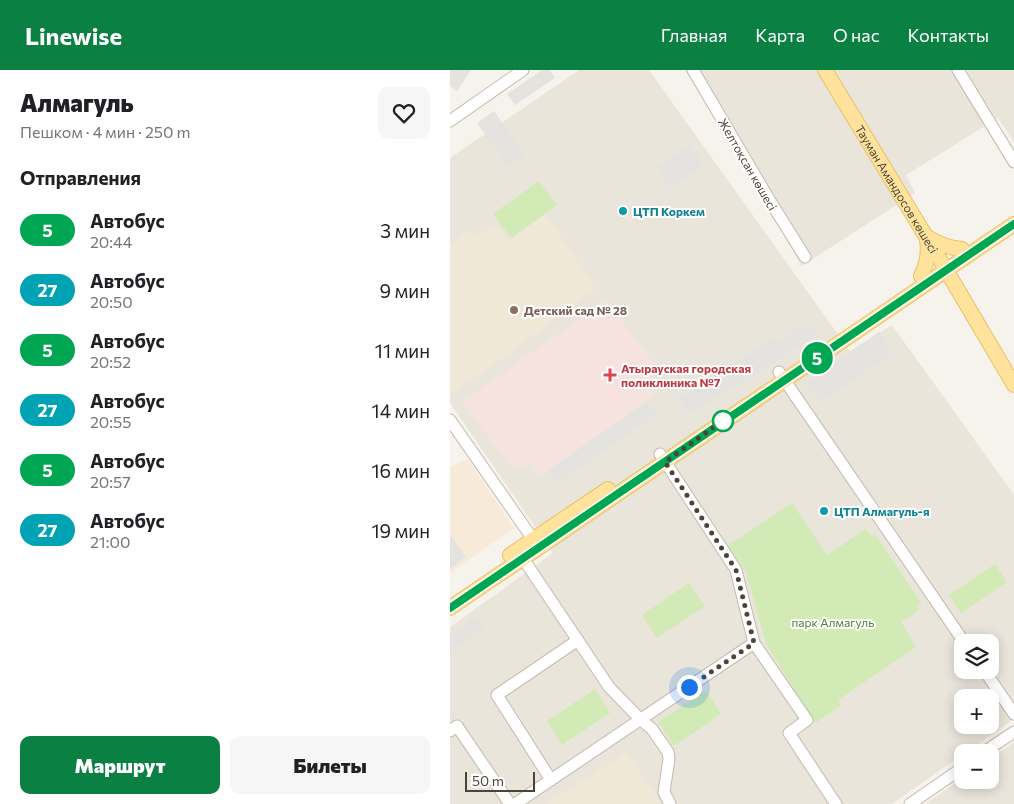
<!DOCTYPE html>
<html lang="ru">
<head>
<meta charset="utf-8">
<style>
	body { margin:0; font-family:Commissioner,sans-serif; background:#f6f6f6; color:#202124; height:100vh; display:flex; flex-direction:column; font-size:19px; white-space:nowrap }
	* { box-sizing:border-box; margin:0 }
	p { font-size:16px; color:#757577 }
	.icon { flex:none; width:28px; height:28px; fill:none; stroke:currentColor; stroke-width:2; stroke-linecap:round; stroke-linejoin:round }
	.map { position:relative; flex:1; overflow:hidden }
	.sheet { display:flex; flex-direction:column; background:#fff; width:450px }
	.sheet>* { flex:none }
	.badge { padding:0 10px; border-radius:16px; font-size:18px; line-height:32px }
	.controls { position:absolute; left:504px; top:564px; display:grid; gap:10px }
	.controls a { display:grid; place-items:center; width:45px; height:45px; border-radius:10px; background:#fff; box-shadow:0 2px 12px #0003; font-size:25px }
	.scale { position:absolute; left:15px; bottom:12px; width:70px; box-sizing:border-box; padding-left:5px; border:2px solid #4b4439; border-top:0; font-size:14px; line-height:18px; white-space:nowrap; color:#4b4439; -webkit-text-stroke:4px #fff; paint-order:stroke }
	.you { position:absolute; width:25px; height:25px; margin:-12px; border:4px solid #fff; border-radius:50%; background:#1a73e8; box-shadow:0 0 0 8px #1a73e833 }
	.map>.badge { position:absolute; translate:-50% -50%; box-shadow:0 0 0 2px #fff }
	h2 { padding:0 20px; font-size:19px; line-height:45px }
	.round { display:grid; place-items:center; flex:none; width:52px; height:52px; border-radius:10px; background:#f6f6f6 }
	.headline { display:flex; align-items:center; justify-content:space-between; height:85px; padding:0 20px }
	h1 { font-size:24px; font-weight:800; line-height:38px }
	.cta { display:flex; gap:10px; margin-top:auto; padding:10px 20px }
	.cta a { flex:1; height:58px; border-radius:10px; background:#0b8043; color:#fff; font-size:20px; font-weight:800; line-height:58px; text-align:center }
	.cta a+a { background:#f6f6f6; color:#202124 }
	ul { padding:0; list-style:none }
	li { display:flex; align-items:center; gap:15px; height:60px; padding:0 20px }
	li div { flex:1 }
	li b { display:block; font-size:19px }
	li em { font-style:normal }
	li .badge { min-width:55px; font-weight:700; text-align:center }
	header { display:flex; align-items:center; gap:30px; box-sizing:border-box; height:70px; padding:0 25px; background:#0b8043; color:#fff }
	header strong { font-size:24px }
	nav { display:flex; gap:28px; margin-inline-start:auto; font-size:18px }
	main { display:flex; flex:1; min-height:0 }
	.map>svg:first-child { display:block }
	.residential { fill:#eae5da; fill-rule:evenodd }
	.commercial { fill:#f7ead8 }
	.industrial { fill:#e6e2dd }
	.education { fill:#efe8d6 }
	.medical { fill:#f6e3e0 }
	.green { fill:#d2eab5 }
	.parking { fill:#e5e3e0 }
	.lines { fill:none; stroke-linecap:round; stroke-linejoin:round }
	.minor-casing { stroke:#c2bbae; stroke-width:13 }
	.major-casing { stroke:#e6c16a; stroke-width:16 }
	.minor { stroke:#fff; stroke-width:11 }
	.major { stroke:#ffe39c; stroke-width:14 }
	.line-casing { stroke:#fff; stroke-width:11 }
	.line { stroke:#00a651; stroke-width:8 }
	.walk { stroke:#4b4439; stroke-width:5; stroke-dasharray:0 9 }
	.culture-dot { fill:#0f9aa8; stroke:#fff; stroke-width:2 }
	.education-dot { fill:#8d6e63; stroke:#fff; stroke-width:2 }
	.health-dot { fill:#e0444e; stroke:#fff; stroke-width:2 }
	.stop-dot { fill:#fff; stroke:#00a651; stroke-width:2.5 }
	.labels { text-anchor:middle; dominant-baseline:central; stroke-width:4; stroke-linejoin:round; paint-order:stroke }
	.street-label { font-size:12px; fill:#4b4439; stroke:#fff }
	.culture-label { font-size:12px; font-weight:bold; fill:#0d838f; stroke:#fff; text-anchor:start }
	.education-label { font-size:12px; font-weight:bold; fill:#785e54; stroke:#fff; text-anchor:start }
	.health-label { font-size:12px; font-weight:bold; fill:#be3a42; stroke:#fff; text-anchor:start }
	.park-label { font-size:12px; fill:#4a7f2a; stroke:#fff }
</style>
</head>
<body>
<header>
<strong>Linewise</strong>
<nav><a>Главная</a><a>Карта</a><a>О нас</a><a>Контакты</a></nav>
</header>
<main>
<section class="sheet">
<div class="headline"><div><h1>Алмагуль</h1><p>Пешком · 4 мин · 250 m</p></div><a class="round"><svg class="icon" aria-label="heart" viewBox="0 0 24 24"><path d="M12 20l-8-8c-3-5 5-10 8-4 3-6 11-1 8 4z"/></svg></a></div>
<h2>Отправления</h2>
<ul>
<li><span class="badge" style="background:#00a651;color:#fff">5</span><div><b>Автобус</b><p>20:44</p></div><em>3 мин</em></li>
<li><span class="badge" style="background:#00a3b4;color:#fff">27</span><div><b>Автобус</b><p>20:50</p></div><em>9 мин</em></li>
<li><span class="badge" style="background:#00a651;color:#fff">5</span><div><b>Автобус</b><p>20:52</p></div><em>11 мин</em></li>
<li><span class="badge" style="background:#00a3b4;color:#fff">27</span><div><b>Автобус</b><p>20:55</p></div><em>14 мин</em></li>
<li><span class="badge" style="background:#00a651;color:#fff">5</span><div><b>Автобус</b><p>20:57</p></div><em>16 мин</em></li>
<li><span class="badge" style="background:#00a3b4;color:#fff">27</span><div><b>Автобус</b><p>21:00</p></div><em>19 мин</em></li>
</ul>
<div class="cta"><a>Маршрут</a><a>Билеты</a></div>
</section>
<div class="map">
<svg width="564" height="734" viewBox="0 0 564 734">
	<rect width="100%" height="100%" fill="#f6f3ec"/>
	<path class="residential" d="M129,0H199L400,281L442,255L564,425V649L517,682H512V685L442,734H0V557L103,483L0,333V88ZM512,572H540V600H512ZM512,628H540V655H512Z
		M235,0H564V72L548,48L456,105L465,123L352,196Z
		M564,672V734H475L512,708V710H540V689Z"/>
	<path class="commercial" d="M17,389L64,458L0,503V397Z"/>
	<path class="industrial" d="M0,0H21L7,21L0,16Z"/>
	<path class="education" d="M96,144L146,219L1,325L0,323V174L21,160L26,167L46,153L59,171Z
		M176,683L211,734H97Z"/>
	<path class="medical" d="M156,230L203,292L202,304L196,313L205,325L90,406L81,393L69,398L58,394L13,332Z"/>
	<path class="green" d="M89,111L107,135L61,168L43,144Z
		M342,433L377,485L416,459L421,466L425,464L471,533L467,536L469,540L451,552L466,577L388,630L391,636L365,653L316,574L295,499L277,476Z
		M545,494L557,512L511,543L499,525Z
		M239,513L255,536L207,568L192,545Z
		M145,619L160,643L112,675L97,651Z
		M256,620L271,644L224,676L208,652Z"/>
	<path class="parking" d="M92,0H100L105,8L65,35L57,24Z
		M44,41L75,85L58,97L27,53Z
		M240,74L254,94L221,118L207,98Z
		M361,254L368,264L300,309L288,291L323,267L327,272L347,258L350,261Z
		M429,262L443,283L370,333L356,313Z
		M285,293L295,309L239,344L229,328Z
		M197,331L207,344L109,413L99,400Z
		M2,467L16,487L0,499V468Z
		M27,546L35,557L0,582V565Z"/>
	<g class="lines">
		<g class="minor-casing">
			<path id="minor" d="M243,0L320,131L355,187
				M508,0L564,92
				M0,51L73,0
				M329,302L514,572
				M0,350L87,475
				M210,384L286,500L304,573L357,650L339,663L386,734
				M68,481L159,617L191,650L202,659L218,682L219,689L214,722L220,734
				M534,600L564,644
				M0,661L7,656L60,734
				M534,682L564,662
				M101,710L47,625L128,570
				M65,734L304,573
				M460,734L512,698"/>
		</g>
		<g class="major-casing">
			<g id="major">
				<path id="s1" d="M375,0L489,188L564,315"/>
				<path d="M479,168C490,175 499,178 512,179"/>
				<path d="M471,206C477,193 479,184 477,169"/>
				<path d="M60,485L158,419"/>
				<path d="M0,538L564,154"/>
			</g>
		</g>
		<use href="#minor" class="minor"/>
		<use href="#major" class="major"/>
	</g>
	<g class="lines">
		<g class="line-casing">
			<path id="line" d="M0,538L564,154"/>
		</g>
		<use href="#line" class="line"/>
		<path class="walk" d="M239,617L304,573L286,500L215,392L274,350L273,351"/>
	</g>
	<g class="culture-dot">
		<circle cx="173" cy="141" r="5"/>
		<circle cx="374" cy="441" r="5"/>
	</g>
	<circle class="education-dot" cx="64" cy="240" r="5"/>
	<path class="health-dot" d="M157.5 297.5h5v5h5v5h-5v5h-5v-5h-5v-5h5z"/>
	<circle class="stop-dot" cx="273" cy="351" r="10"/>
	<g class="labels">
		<g class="street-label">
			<text transform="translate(298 94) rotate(60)">Желтоқсан көшесі</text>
			<text stroke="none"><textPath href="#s1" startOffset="139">Тауман Амандосов көшесі</textPath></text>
		</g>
		<g class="culture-label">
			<text x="183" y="141">ЦТП Коркем</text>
			<text x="384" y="441">ЦТП Алмагуль-я</text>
		</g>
		<g class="education-label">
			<text x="74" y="240">Детский сад № 28</text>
		</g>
		<g class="health-label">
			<text x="171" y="298">Атырауская городская<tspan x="171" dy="14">поликлиника №7</tspan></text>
		</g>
		<g class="park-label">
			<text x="383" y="552">парк Алмагуль</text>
		</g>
	</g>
</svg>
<div class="controls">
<a><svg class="icon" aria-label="layers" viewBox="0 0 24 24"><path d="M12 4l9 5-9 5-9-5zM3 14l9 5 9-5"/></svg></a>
<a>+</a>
<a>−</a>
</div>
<div class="scale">50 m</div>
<div class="you" style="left:239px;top:617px"></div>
<b class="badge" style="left:367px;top:288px;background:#00a651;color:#fff">5</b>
</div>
</main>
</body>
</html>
